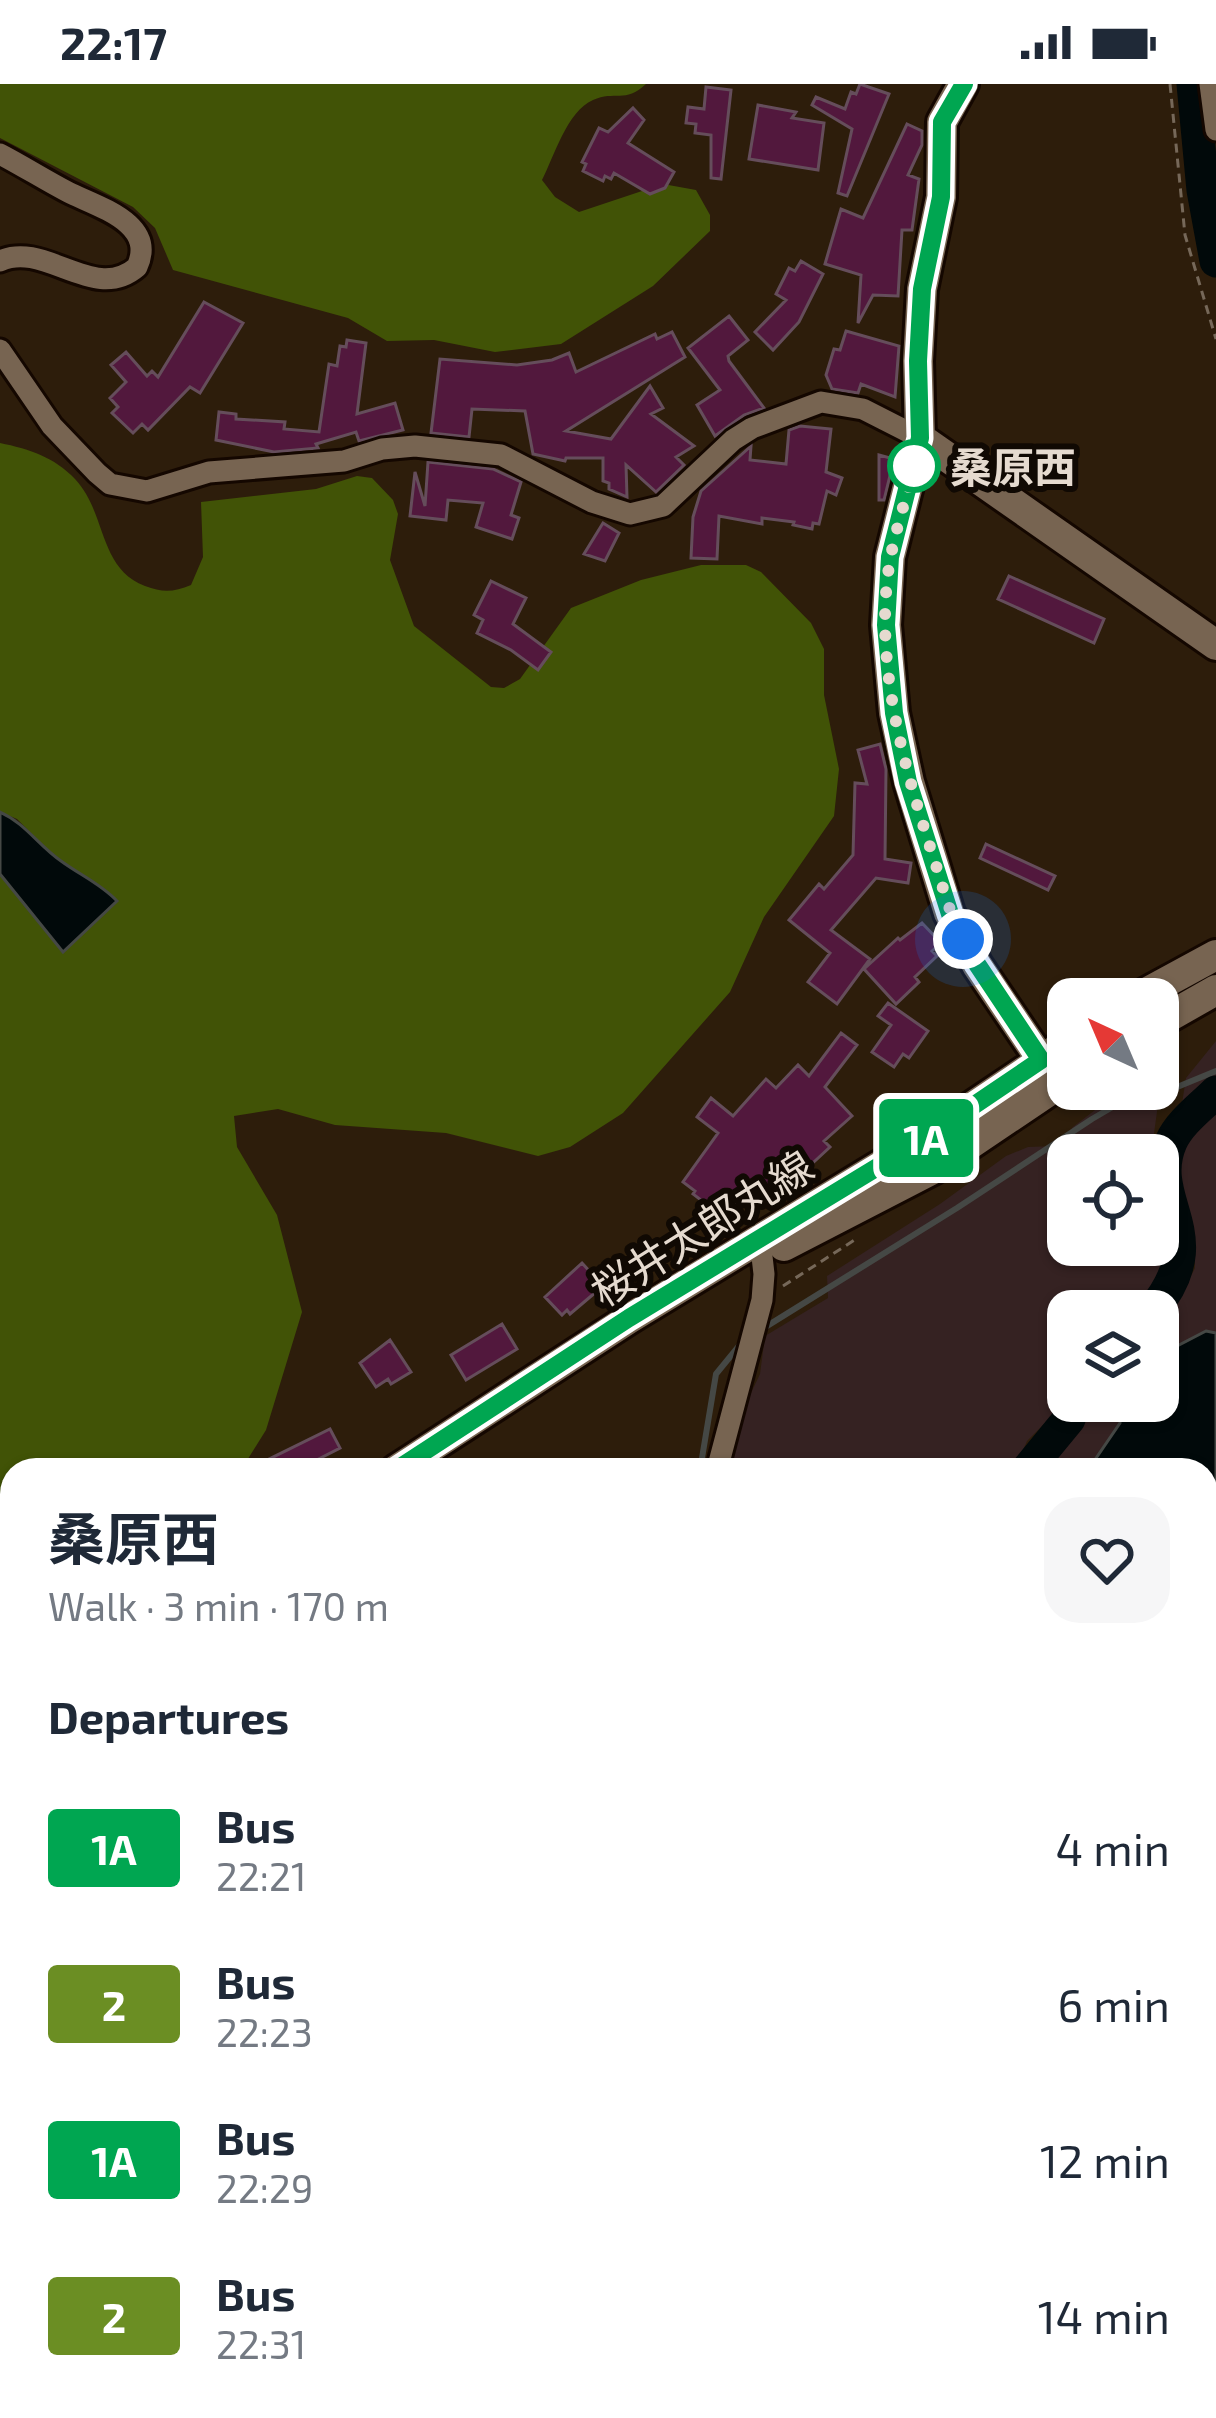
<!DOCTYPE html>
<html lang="en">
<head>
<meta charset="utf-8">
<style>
	body { margin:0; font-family:"Exo 2","Noto Sans JP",sans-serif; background:#f6f6f7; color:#1f2937; height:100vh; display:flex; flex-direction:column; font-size:45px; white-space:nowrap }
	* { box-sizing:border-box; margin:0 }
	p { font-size:39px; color:#747a83 }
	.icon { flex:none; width:66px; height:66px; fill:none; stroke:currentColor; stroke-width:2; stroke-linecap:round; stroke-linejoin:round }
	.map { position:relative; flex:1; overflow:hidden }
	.panel { position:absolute; left:0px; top:1374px; width:1218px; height:960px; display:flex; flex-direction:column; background:#fff; border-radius:36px 36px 0 0; box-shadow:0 3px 9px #0004 }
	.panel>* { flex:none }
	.badge { padding:0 24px; border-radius:9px; font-size:42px; line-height:78px }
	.needle { width:78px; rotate:316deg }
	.buttons { position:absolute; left:1047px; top:894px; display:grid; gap:24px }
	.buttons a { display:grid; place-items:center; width:132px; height:132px; border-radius:24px; background:#fff; box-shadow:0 3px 9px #0004; font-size:60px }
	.you { position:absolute; width:60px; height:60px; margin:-30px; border:9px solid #fff; border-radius:50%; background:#1a73e8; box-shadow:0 0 0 18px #1a73e833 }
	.map>.badge { position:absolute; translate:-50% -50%; box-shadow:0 0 0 6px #fff }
	h2 { padding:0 48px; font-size:45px; line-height:108px }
	.round { display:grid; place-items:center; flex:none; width:126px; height:126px; border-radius:36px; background:#f6f6f7 }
	.head { display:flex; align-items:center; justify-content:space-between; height:204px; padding:0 48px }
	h1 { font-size:57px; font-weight:700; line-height:90px }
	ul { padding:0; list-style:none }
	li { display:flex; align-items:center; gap:36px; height:156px; padding:0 48px }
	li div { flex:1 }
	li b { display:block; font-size:45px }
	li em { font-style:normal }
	li .badge { min-width:132px; font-weight:700; text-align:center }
	.status { display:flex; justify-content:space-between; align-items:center; height:84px; padding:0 60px; background:#fff; direction:ltr }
	.status svg { height:33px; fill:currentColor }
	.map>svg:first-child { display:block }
	.education { fill:#352222 }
	.forest { fill:#415306 }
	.water { fill:#01090a; stroke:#454845; stroke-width:3 }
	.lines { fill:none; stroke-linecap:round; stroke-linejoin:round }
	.stream { stroke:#454845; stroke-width:6 }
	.river { stroke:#01090a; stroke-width:33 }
	.building { fill:#52183d; stroke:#654d5b; stroke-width:3 }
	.lane-casing { stroke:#140700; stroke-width:16 }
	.street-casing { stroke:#140700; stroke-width:27 }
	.secondary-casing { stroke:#140700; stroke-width:36 }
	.path { stroke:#766859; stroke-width:3; stroke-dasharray:9 6; stroke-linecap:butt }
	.lane { stroke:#776451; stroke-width:10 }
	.street { stroke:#776451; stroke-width:21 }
	.secondary { stroke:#776451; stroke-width:30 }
	.line-casing { stroke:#fff; stroke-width:27 }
	.line { stroke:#00a651; stroke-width:18 }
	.walk { stroke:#e5dacf; stroke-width:12; stroke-dasharray:0 21.6 }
	.stop-dot { fill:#fff; stroke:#00a651; stroke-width:6 }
	.labels { text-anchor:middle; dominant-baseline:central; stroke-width:12; stroke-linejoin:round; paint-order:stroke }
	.stop-label { font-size:42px; font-weight:bold; fill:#e5dacf; stroke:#100903; text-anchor:start }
	.street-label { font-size:42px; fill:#e5dacf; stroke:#100903 }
</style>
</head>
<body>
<div class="status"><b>22:17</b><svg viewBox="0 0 49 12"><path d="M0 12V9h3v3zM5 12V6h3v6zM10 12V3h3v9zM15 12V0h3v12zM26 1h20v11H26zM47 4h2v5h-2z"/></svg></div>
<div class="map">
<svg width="1216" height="2334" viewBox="0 0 1216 2334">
	<rect width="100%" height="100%" fill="#2d1d0b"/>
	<path class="education" d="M1216,957V2334H514L511,2322H1206V1386H1045L1056,1364L1074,1349L1085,1332L1089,1317H1158V1236L1183,1208L1195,1184V1165L1179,1120L1175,1064L1186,994Z
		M1162,992L1151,1071H1068V1161H1158V1132L1169,1166L1166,1185L1152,1207L1134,1220L1116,1227H1068V1273L1061,1316L1055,1329L1027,1357L1015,1386H723L739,1334L760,1290L765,1252L828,1214L827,1192L940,1120L1006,1072L1028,1063L1056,1062L1073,1043L1108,1016L1105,1005H1158V993Z
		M12,1972V2322H473L476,2334H0V1977Z"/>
	<path class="forest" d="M0,0H646C625,20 615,6 593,16C567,27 554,73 542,96L555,113L579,128L663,100L696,106L710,131V147L653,202L561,260L495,268L434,256L387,257L348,234L173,186L155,144L133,123L0,54Z
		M0,359C29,365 54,373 75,395C107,429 98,484 145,502C163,509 174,508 191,501L203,473L201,418L316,405L357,392L372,394L393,416L398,430L390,476L414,542L491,603L504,604L520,595L571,524L641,496L701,481H746L761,488L811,539L824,565V611L839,685L834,732L764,833L730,908L623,1029L570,1063L538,1072L446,1049L335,1041L278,1025L234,1032L237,1063L277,1131L302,1228L266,1346L241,1386H12V1592H0V790L63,867L105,805L57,775L17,735L0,728Z
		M1212,1612L1216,1615V2035L1206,2034V1614Z
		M12,1994V2218L0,2215V2000Z
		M32,2322H495L497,2334H39Z
		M547,2322H647L655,2334H549Z"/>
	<path class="water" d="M0,728C25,739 39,762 61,777C80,791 101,800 117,817L63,868L0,790Z
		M1206,1247L1216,1249V1427L1206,1428V1386H1088L1120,1339V1317H1158V1272Z
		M12,1785V1936L0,1940V1793Z"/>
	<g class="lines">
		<path class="stream" d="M759,1247L957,1124L1092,1035L1121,1018L1165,1008L1216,987
			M700,1386L716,1290L743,1257"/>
		<path class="river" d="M1193,0L1203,106L1216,177
			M1152,1227C1216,1151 1145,1118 1171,1058C1180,1038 1201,1023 1216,1008
			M1027,1386L1069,1335L1075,1317"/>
	</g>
	<path class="building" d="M860,0L889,10L847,112L838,109L852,45L812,21L816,13L845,25L851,8L856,10Z
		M706,3L731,6L721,95L711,94V51L695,49L696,40L686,39L688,23L704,25Z
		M758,21L796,28L792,34L824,39L818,86L749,75Z
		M633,24L644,36L628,59L674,88L665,104L650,110L614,89L611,95L605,92L603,97L583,87L586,80L582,78L599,44L608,48Z
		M907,40L922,47V61L908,91L919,95L912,146H902L898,212L873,211L858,239L861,191L825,180L841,125L863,134Z
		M801,177L823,190L799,238L773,266L755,248L786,216L776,210L789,184L795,187Z
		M204,218L243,239L200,309L190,303L148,346L142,340L133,349L112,329L118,323L110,314L126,298L111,281L126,268L147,292L152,287L158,293Z
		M729,232L748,256L728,272L729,277L764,324L744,331L715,352L697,321L720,306L688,264Z
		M846,247L899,262L895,313L861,300L858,309L832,305L826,291L834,265L840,266Z
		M672,248L685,273L566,347L611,355L650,302L663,324L651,330L694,362L676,373L684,381L656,408L626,381L627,413L609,405V399L603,397V374H566L565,377L533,370L525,327L472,325L469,353L431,349L440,275L517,281L552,276L569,269L576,288L655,250L657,255Z
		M347,256L366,259L357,330L395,319L403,346L359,357L356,348L316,360L318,364L274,368L216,356L219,328L236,330V335L285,338L284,345L319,348L329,280L337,282L340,262L346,263Z
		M800,342L831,345L826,388L842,394L836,411L827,407L819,440L813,439L812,445L793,441L794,438L762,434V440L719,432L717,475L691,474L693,433L701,407L751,362L750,376L786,380L789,346Z
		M879,371L894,375L884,416H879Z
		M428,378L493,385L521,398L511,431L519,434L512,455L476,443L483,419L448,416L446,436L410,432L415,388L425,422Z
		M603,439L619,449L605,477L584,470Z
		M1009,492L1104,535L1094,559L998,515Z
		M491,497L526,514L513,540L551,568L538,586L511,566L477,549L483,536L474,531Z
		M880,660L886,685L885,775L911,779L908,799L876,794L831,846L870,875L837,920L808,898L830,869L789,836L819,800L824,805L853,771L855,699L867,700L858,666Z
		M986,760L1055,792L1048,806L980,774Z
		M922,839L941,859L932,867L937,872L915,893L919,898L896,920L864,885L898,854L900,856Z
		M888,919L928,947L909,974L903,970L894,983L872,968L891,941L878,932Z
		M841,949L857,961L825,1003L852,1032L824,1057L830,1063L803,1088L795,1080L764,1112L751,1099L723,1133L693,1110L695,1107L683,1098L718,1049L697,1033L711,1014L733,1032L766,995L776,1004L798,981L809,992Z
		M582,1179L603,1202L570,1230L567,1226L562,1231L545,1213Z
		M502,1240L517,1265L466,1296L451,1271Z
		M390,1256L411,1288L391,1300L388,1295L376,1303L360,1279Z
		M330,1345L340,1364L297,1386H247Z"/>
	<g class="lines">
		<g class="lane-casing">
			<path id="lane" d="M1206,2110L1216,2119
				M760,2322L764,2334
				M1200,2334L1216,2310"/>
		</g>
		<g class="street-casing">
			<path id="street" d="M1210,0L1216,46
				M0,70C23,82 45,96 68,108C98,123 157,139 137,183C94,220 45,156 0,177
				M0,266L52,342L97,389L110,400L147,407L209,388L344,377L382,365L415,362L501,371L592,418L630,430L663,422L733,356L752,344L821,318L863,325L920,354
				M717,1386L762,1216L764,1190L760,1155
				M0,1707L12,1697"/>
		</g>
		<g class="secondary-casing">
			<path id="secondary" d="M963,0L942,38L941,113L922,205L918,277L920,354L890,473L886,541L894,629L909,698L949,829L977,881L1058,1001
				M920,354L1216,561
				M1135,915L1216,871
				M1158,939L1216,906
				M784,1162L933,1085L1068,994
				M396,1386L630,1234L927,1053L1068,958
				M0,1646L12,1638"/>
		</g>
		<path class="path" d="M1170,0L1185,151L1216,255
			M783,1202L856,1155"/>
		<use href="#lane" class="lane"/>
		<use href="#street" class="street"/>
		<use href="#secondary" class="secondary"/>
	</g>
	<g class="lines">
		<g class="line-casing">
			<path id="line" d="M396,1386L629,1234L927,1053L1041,976L977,880L950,830L908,698L894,629L886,541L890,473L920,354L918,277L922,205L941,113L942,38L964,0"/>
		</g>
		<use href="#line" class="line"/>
		<path class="walk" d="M914,382C907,412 897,441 891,471C872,571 902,675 932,769C942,799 948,827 963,855"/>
	</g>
	<circle class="stop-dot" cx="914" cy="382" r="24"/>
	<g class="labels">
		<g class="stop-label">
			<text x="950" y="382">桑原西</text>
		</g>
		<g class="street-label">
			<text transform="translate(701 1143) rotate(-32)">桜井太郎丸線</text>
		</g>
	</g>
</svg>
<div class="buttons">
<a><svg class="needle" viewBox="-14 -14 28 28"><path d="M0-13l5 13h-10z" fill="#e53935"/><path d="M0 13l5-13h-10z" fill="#747a83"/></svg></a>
<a><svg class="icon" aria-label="locate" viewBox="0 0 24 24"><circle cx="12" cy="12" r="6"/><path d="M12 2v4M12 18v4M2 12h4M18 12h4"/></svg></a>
<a><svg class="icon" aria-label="layers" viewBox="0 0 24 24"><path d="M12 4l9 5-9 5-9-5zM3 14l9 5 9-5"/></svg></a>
</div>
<div class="you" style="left:963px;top:855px"></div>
<b class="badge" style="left:926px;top:1054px;background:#00a651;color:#fff">1A</b>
<section class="panel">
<div class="head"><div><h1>桑原西</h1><p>Walk · 3 min · 170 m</p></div><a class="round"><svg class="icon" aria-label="heart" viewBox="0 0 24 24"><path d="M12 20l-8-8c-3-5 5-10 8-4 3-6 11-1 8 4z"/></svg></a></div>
<h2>Departures</h2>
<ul>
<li><span class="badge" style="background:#00a651;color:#fff">1A</span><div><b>Bus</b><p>22:21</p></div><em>4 min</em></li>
<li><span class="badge" style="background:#6b8e23;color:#fff">2</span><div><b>Bus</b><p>22:23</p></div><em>6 min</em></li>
<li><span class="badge" style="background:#00a651;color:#fff">1A</span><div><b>Bus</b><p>22:29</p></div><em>12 min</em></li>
<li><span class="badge" style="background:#6b8e23;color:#fff">2</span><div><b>Bus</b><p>22:31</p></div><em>14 min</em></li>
</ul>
</section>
</div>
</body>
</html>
